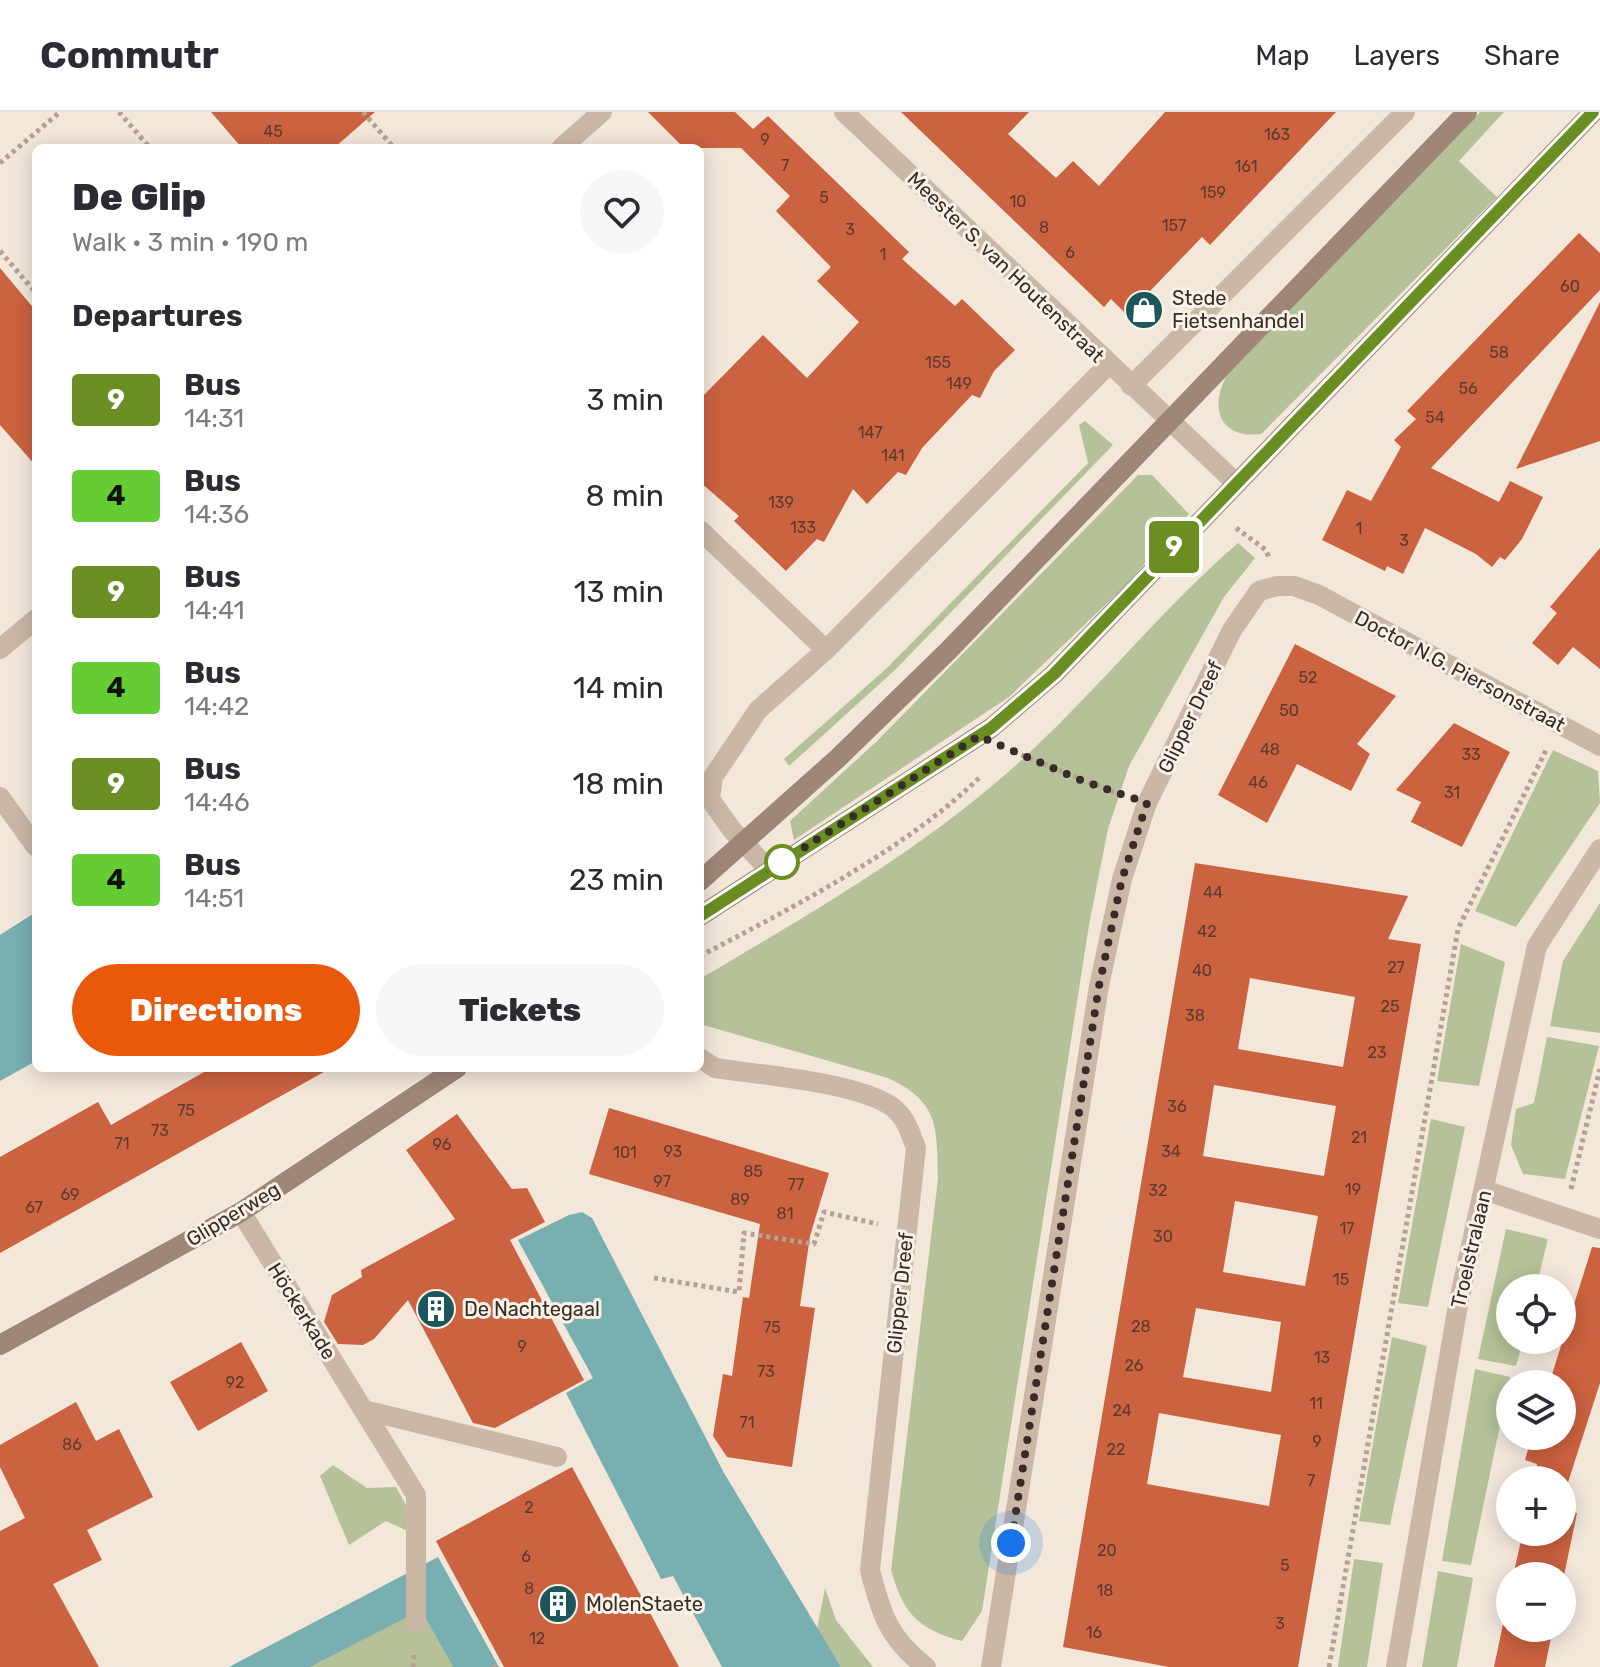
<!DOCTYPE html>
<html lang="en">
<head>
<meta charset="utf-8">
<style>
	body { margin:0; font-family:Rubik,sans-serif; background:#f7f7f7; color:#2b2b33; height:100vh; display:flex; flex-direction:column; font-size:30px; white-space:nowrap }
	* { box-sizing:border-box; margin:0 }
	p { font-size:26px; color:#7c7c81 }
	.icon { flex:none; width:44px; height:44px; fill:none; stroke:currentColor; stroke-width:2; stroke-linecap:round; stroke-linejoin:round }
	.map { position:relative; flex:1; overflow:hidden }
	.details { position:absolute; left:32px; top:32px; width:672px; height:928px; display:flex; flex-direction:column; background:#fff; border-radius:12px; box-shadow:0 4px 20px #0003 }
	.details>* { flex:none }
	.badge { padding:0 16px; border-radius:6px; font-size:28px; line-height:52px }
	.fabs { position:absolute; left:1496px; top:1162px; display:grid; gap:16px }
	.fabs a { display:grid; place-items:center; width:80px; height:80px; border-radius:50%; background:#fff; box-shadow:0 4px 20px #0003; font-size:40px }
	.you { position:absolute; width:40px; height:40px; margin:-20px; border:6px solid #fff; border-radius:50%; background:#1a73e8; box-shadow:0 0 0 12px #1a73e833 }
	.map>.badge { position:absolute; translate:-50% -50%; box-shadow:0 0 0 4px #fff }
	h2 { padding:0 40px; font-size:30px; line-height:72px }
	.round { display:grid; place-items:center; flex:none; width:84px; height:84px; border-radius:42px; background:#f7f7f7 }
	.headline { display:flex; align-items:center; justify-content:space-between; height:136px; padding:0 40px }
	h1 { font-size:38px; font-weight:800; line-height:60px }
	.primary-button { display:flex; gap:16px; margin-top:auto; padding:16px 40px }
	.primary-button a { flex:1; height:92px; border-radius:48px; background:#ea580c; color:#fff; font-size:32px; font-weight:800; line-height:92px; text-align:center }
	.primary-button a+a { background:#f7f7f7; color:#2b2b33 }
	ul { padding:0; list-style:none }
	li { display:flex; align-items:center; gap:24px; height:96px; padding:0 40px }
	li div { flex:1 }
	li b { display:block; font-size:30px }
	li em { font-style:normal }
	li .badge { min-width:88px; font-weight:700; text-align:center }
	header { display:flex; align-items:center; gap:48px; box-sizing:border-box; height:112px; padding:0 40px; background:#fff; border-bottom:2px solid #e1e1e2 }
	header strong { font-size:38px }
	nav { display:flex; gap:44px; margin-inline-start:auto; font-size:28px }
	.map>svg:first-child { display:block }
	.green { fill:#b5c299 }
	.water { fill:#78afb1 }
	.building { fill:#cb6240; fill-rule:evenodd }
	.lines { fill:none; stroke-linecap:round; stroke-linejoin:round }
	.path { stroke:#b7a190; stroke-width:5; stroke-dasharray:4 4; stroke-linecap:butt }
	.lane { stroke:#cbb7a6; stroke-width:20 }
	.street { stroke:#cbb7a6; stroke-width:20 }
	.secondary { stroke:#9f8677; stroke-width:20 }
	.line-casing { stroke:#fff; stroke-width:18 }
	.line { stroke:#6b8e23; stroke-width:12 }
	.walk { stroke:#372c27; stroke-width:8; stroke-dasharray:0 14.4 }
	.stop-dot { fill:#fff; stroke:#6b8e23; stroke-width:4 }
	.labels { text-anchor:middle; dominant-baseline:central; stroke-width:6; stroke-linejoin:round; paint-order:stroke }
	.number-label { font-size:16px; fill:#5c3a2d }
	.street-label { font-size:20px; fill:#372c27; stroke:#faf1e7 }
	.poi-label { font-size:20px; fill:#372c27; stroke:#faf1e7; text-anchor:start }
</style>
</head>
<body>
<header>
<strong>Commutr</strong>
<nav><a>Map</a><a>Layers</a><a>Share</a></nav>
</header>
<div class="map">
<svg width="1600" height="1555" viewBox="0 0 1600 1555">
	<rect width="100%" height="100%" fill="#f3e7da"/>
	<path class="green" d="M1480,0H1504L1459,49L1497,85L1261,322C1221,327 1209,297 1226,265Z
		M1085,309L1113,333L895,558L789,654L784,647L887,556L1088,351L1079,313Z
		M1138,363H1152L1189,402L1125,474L1009,585L794,728L790,709L877,629Z
		M1238,431L1255,446L1224,485L1129,654L1108,717L1089,813L982,1499L962,1529C917,1517 904,1502 891,1458L938,1067C937,1014 939,990 888,966L700,912V867C813,800 932,732 1029,641C1101,574 1163,496 1238,431Z
		M1553,638L1598,659L1600,691L1516,815L1475,799Z
		M1600,791V921L1550,914L1563,849Z
		M1461,832L1505,850L1479,974L1437,969Z
		M1547,925L1599,934L1565,1067L1523,1062L1511,1033L1516,997L1534,991Z
		M1431,1007L1465,1015L1428,1195L1398,1191Z
		M1506,1117L1548,1127L1536,1176H1510V1228H1523L1516,1254L1478,1247Z
		M1392,1225L1427,1234L1390,1413L1359,1409Z
		M1475,1257L1510,1265L1471,1453L1442,1449Z
		M333,1353L367,1376L396,1375L425,1427L386,1409L349,1433L320,1364Z
		M1354,1447L1383,1451L1367,1555H1338Z
		M1438,1459L1473,1466L1457,1555H1422Z
		M825,1476L836,1508L873,1555H841L817,1517Z
		M421,1497L453,1555H310Z"/>
	<path class="water" d="M36,800V949L0,969V823Z
		M582,1100L592,1106L724,1361L841,1555H722L673,1464L661,1467L566,1281L593,1266L518,1128L569,1103Z
		M438,1445L499,1555H453L421,1498L310,1555H229Z"/>
	<path class="building" d="M211,0H375L334,36H242Z
		M648,0H735L753,17L768,4L909,140L902,147L955,194L962,187L1015,238L994,259L980,286L972,283L922,336L906,363L898,360L867,392L853,377L824,430L817,427L786,459L734,409L739,404L700,370V287L763,223L807,266L859,210L817,169L831,155L776,99L790,84L741,36H684Z
		M901,0H1029L1008,22L1056,66L1073,49L1099,74L1165,0H1336L1210,133L1202,125L1127,203L1111,187L1104,195Z
		M1579,121L1600,141V178L1431,356L1499,390L1510,369L1543,385L1522,427L1505,448L1500,445L1492,455L1476,442L1425,416L1403,462L1387,454L1385,459L1322,428L1347,378L1371,389L1401,335L1394,328L1416,307L1407,299Z
		M0,156L36,199V354L0,313Z
		M1600,190V329L1516,357Z
		M1600,436V557L1573,535L1558,553L1532,531L1557,501L1550,495Z
		M1295,532L1396,584L1357,632L1370,642L1351,679L1297,652L1267,711L1218,683Z
		M1454,611L1510,640L1462,735L1411,710L1421,690L1396,678Z
		M1195,751L1408,784L1388,827L1421,832L1298,1555H1169L1063,1535ZM1250,866L1355,885L1343,955L1238,937ZM1214,973L1336,994L1324,1064L1203,1044ZM1235,1089L1318,1104L1305,1174L1223,1160ZM1196,1196L1281,1210L1271,1280L1183,1265ZM1159,1301L1281,1323L1269,1394L1147,1372Z
		M211,956H331L0,1141V1045L98,990L111,1013Z
		M609,996L829,1061L810,1124L800,1194L815,1196L792,1355L727,1345L713,1324L723,1262L732,1264L743,1185L749,1186L760,1112L589,1062Z
		M457,1002L512,1077L527,1076L545,1110L510,1128L584,1268L495,1316L473,1311L408,1188L374,1227L363,1233L338,1232L324,1210L332,1183L362,1165L361,1158L455,1107L406,1038Z
		M1592,1135L1600,1136V1271L1562,1389V1368H1534L1537,1352L1525,1348L1532,1324H1562V1272H1549Z
		M241,1230L268,1279L198,1319L170,1270Z
		M76,1290L96,1329L119,1317L153,1385L87,1418L102,1448L53,1472L99,1555H0V1419L25,1406L0,1355V1333Z
		M572,1355L679,1555H504L436,1429Z
		M1562,1398L1577,1401L1562,1473V1464H1513L1523,1420H1562Z
		M1510,1479V1516H1553L1545,1555H1494Z"/>
	<g class="lines">
		<path class="path" d="M119,0L150,36
			M363,0L394,36
			M0,51L60,0
			M0,139L36,181
			M1236,416L1266,438L1269,446
			M1014,640L1116,681
			M700,844C792,796 908,736 981,664
			M1571,1077L1600,957
			M654,1166L739,1180L744,1121L814,1132L824,1100L878,1112
			M413,1555L414,1540
			M493,1555L499,1552
			M1329,1555L1458,817L1546,638"/>
		<path class="lane" d="M241,1100L416,1383V1512
			M364,1298L557,1345"/>
		<path class="street" d="M844,0L1236,371
			M561,36L602,0
			M1131,274L1405,0
			M700,418L826,538
			M0,537L36,507
			M0,685L36,735
			M769,758L732,718L710,687L713,665L758,598L826,538L1108,253
			M700,946L715,956C761,963 855,970 891,994C906,1005 910,1020 916,1036L870,1458C881,1502 889,1527 926,1555
			M1484,1078L1600,1117
			M991,1555L1099,874L1122,767L1147,691L1232,518L1259,479L1277,474H1294L1319,483L1600,634
			M1396,1555L1458,1193L1537,834L1600,737"/>
		<path class="secondary" d="M700,769L838,646L948,539L1467,0
			M700,804L991,616L1054,562L1593,0
			M0,1233L241,1100L457,956"/>
	</g>
	<g class="lines">
		<g class="line-casing">
			<path id="line" d="M700,804L991,616L1054,562L1593,0"/>
		</g>
		<use href="#line" class="line"/>
		<path class="walk" d="M782,750L769,758L979,624L1078,667L1147,691L1122,767L1099,874L1011,1431"/>
	</g>
	<defs>
		<g id="shop-disc" transform="scale(2)"><circle r="9.5" fill="#1b565a" stroke="#faf1e7"/><path d="M-5-2.5h2.3a2.7 3.5 0 0 1 5.4 0H5L5.5 6h-11ZM-1.5-2.5h3a1.5 2.3 0 0 0-3 0Z" fill="#fff"/></g>
		<g id="building-disc" transform="scale(2)"><circle r="9.5" fill="#1b565a" stroke="#faf1e7"/><path d="M-4-6H4V6H1V3H-1V6H-4ZM-2.5-4.3h1.7v1.8h-1.7ZM.8-4.3h1.7v1.8H.8ZM-2.5-1h1.7V.8h-1.7ZM.8-1h1.7V.8H.8Z" fill="#fff"/></g>
	</defs>
	<g fill-rule="evenodd">
		<use href="#shop-disc" x="1144" y="198"/>
		<use href="#building-disc" x="436" y="1197"/>
		<use href="#building-disc" x="558" y="1492"/>
	</g>
	<circle class="stop-dot" cx="782" cy="750" r="16"/>
	<g class="labels">
		<g class="number-label">
			<text x="273" y="19">45</text>
			<text x="1277" y="22">163</text>
			<text x="765" y="27">9</text>
			<text x="785" y="53">7</text>
			<text x="1246" y="54">161</text>
			<text x="1213" y="80">159</text>
			<text x="824" y="85">5</text>
			<text x="1018" y="89">10</text>
			<text x="1174" y="113">157</text>
			<text x="1044" y="115">8</text>
			<text x="850" y="117">3</text>
			<text x="1070" y="140">6</text>
			<text x="883" y="142">1</text>
			<text x="1570" y="174">60</text>
			<text x="1499" y="240">58</text>
			<text x="938" y="250">155</text>
			<text x="959" y="271">149</text>
			<text x="1468" y="276">56</text>
			<text x="1435" y="305">54</text>
			<text x="870" y="320">147</text>
			<text x="893" y="343">141</text>
			<text x="781" y="390">139</text>
			<text x="803" y="415">133</text>
			<text x="1359" y="416">1</text>
			<text x="1404" y="428">3</text>
			<text x="1308" y="565">52</text>
			<text x="1289" y="598">50</text>
			<text x="1270" y="637">48</text>
			<text x="1471" y="642">33</text>
			<text x="1258" y="670">46</text>
			<text x="1452" y="680">31</text>
			<text x="1213" y="780">44</text>
			<text x="1207" y="819">42</text>
			<text x="1396" y="855">27</text>
			<text x="1202" y="858">40</text>
			<text x="1390" y="894">25</text>
			<text x="1195" y="903">38</text>
			<text x="1377" y="940">23</text>
			<text x="1177" y="994">36</text>
			<text x="186" y="998">75</text>
			<text x="160" y="1018">73</text>
			<text x="1359" y="1025">21</text>
			<text x="122" y="1031">71</text>
			<text x="442" y="1032">96</text>
			<text x="673" y="1039">93</text>
			<text x="1171" y="1039">34</text>
			<text x="625" y="1040">101</text>
			<text x="753" y="1059">85</text>
			<text x="662" y="1069">97</text>
			<text x="796" y="1072">77</text>
			<text x="1353" y="1077">19</text>
			<text x="1158" y="1078">32</text>
			<text x="70" y="1082">69</text>
			<text x="740" y="1087">89</text>
			<text x="34" y="1095">67</text>
			<text x="785" y="1101">81</text>
			<text x="1347" y="1116">17</text>
			<text x="1163" y="1124">30</text>
			<text x="1341" y="1167">15</text>
			<text x="1141" y="1214">28</text>
			<text x="772" y="1215">75</text>
			<text x="522" y="1234">9</text>
			<text x="1322" y="1245">13</text>
			<text x="1134" y="1253">26</text>
			<text x="766" y="1259">73</text>
			<text x="235" y="1270">92</text>
			<text x="1316" y="1291">11</text>
			<text x="1122" y="1298">24</text>
			<text x="747" y="1310">71</text>
			<text x="1317" y="1329">9</text>
			<text x="72" y="1332">86</text>
			<text x="1116" y="1337">22</text>
			<text x="1311" y="1368">7</text>
			<text x="529" y="1395">2</text>
			<text x="1107" y="1438">20</text>
			<text x="526" y="1444">6</text>
			<text x="1285" y="1453">5</text>
			<text x="529" y="1476">8</text>
			<text x="1105" y="1478">18</text>
			<text x="1280" y="1511">3</text>
			<text x="1094" y="1520">16</text>
			<text x="537" y="1526">12</text>
		</g>
		<g class="street-label">
			<text transform="translate(1006 155) rotate(44)">Meester S. van Houtenstraat</text>
			<text transform="translate(1460 559) rotate(28)">Doctor N.G. Piersonstraat</text>
			<text transform="translate(1190 605) rotate(-64)">Glipper Dreef</text>
			<text transform="translate(233 1102) rotate(-31)">Glipperweg</text>
			<text transform="translate(1471 1137) rotate(-77)">Troelstralaan</text>
			<text transform="translate(900 1181) rotate(-84)">Glipper Dreef</text>
			<text transform="translate(302 1199) rotate(58)">Höckerkade</text>
		</g>
		<g class="poi-label">
			<text x="1172" y="186">Stede<tspan x="1172" dy="23">Fietsenhandel</tspan></text>
			<text x="464" y="1197">De Nachtegaal</text>
			<text x="586" y="1492">MolenStaete</text>
		</g>
	</g>
</svg>
<div class="fabs">
<a><svg class="icon" aria-label="locate" viewBox="0 0 24 24"><circle cx="12" cy="12" r="6"/><path d="M12 2v4M12 18v4M2 12h4M18 12h4"/></svg></a>
<a><svg class="icon" aria-label="layers" viewBox="0 0 24 24"><path d="M12 4l9 5-9 5-9-5zM3 14l9 5 9-5"/></svg></a>
<a>+</a>
<a>−</a>
</div>
<div class="you" style="left:1011px;top:1431px"></div>
<b class="badge" style="left:1174px;top:435px;background:#6b8e23;color:#fff">9</b>
<section class="details">
<div class="headline"><div><h1>De Glip</h1><p>Walk · 3 min · 190 m</p></div><a class="round"><svg class="icon" aria-label="heart" viewBox="0 0 24 24"><path d="M12 20l-8-8c-3-5 5-10 8-4 3-6 11-1 8 4z"/></svg></a></div>
<h2>Departures</h2>
<ul>
<li><span class="badge" style="background:#6b8e23;color:#fff">9</span><div><b>Bus</b><p>14:31</p></div><em>3 min</em></li>
<li><span class="badge" style="background:#6c3;color:#111">4</span><div><b>Bus</b><p>14:36</p></div><em>8 min</em></li>
<li><span class="badge" style="background:#6b8e23;color:#fff">9</span><div><b>Bus</b><p>14:41</p></div><em>13 min</em></li>
<li><span class="badge" style="background:#6c3;color:#111">4</span><div><b>Bus</b><p>14:42</p></div><em>14 min</em></li>
<li><span class="badge" style="background:#6b8e23;color:#fff">9</span><div><b>Bus</b><p>14:46</p></div><em>18 min</em></li>
<li><span class="badge" style="background:#6c3;color:#111">4</span><div><b>Bus</b><p>14:51</p></div><em>23 min</em></li>
</ul>
<div class="primary-button"><a>Directions</a><a>Tickets</a></div>
</section>
</div>
</body>
</html>
